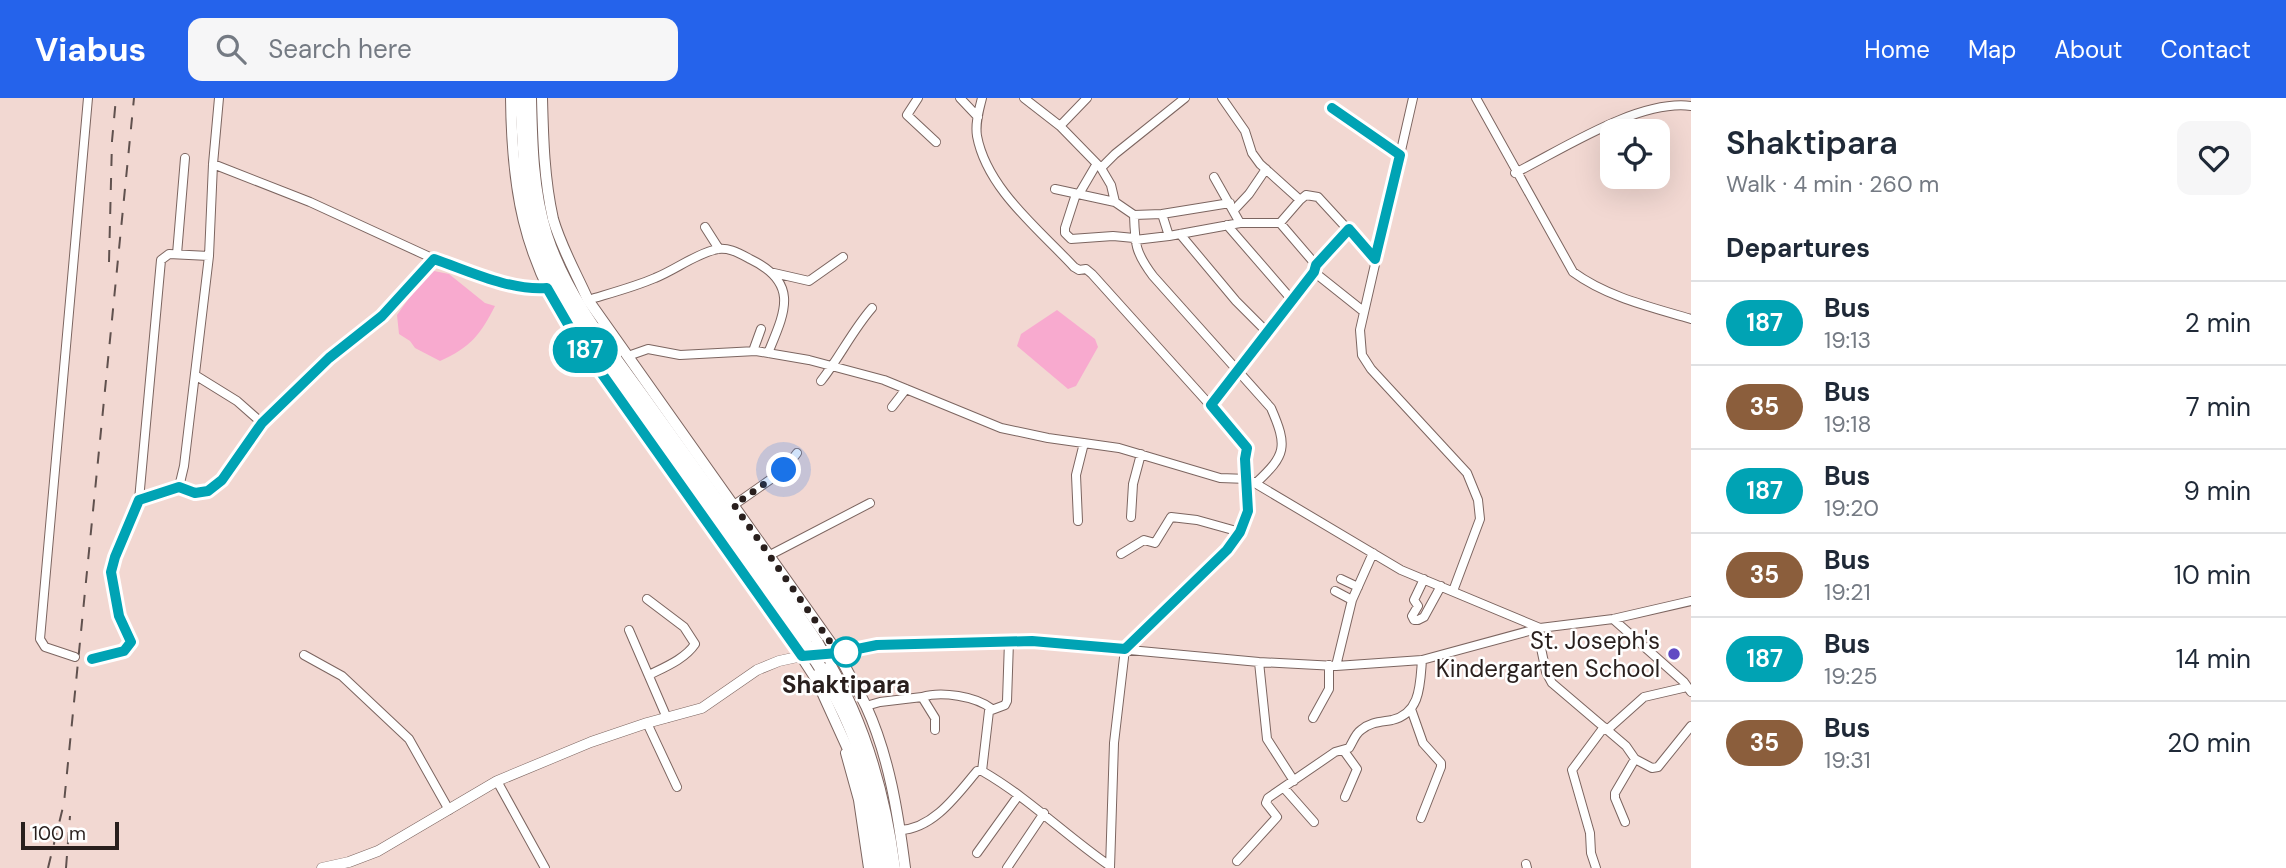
<!DOCTYPE html>
<html lang="en">
<head>
<meta charset="utf-8">
<style>
	body { margin:0; font-family:"DM Sans",sans-serif; background:#f6f6f7; color:#1f2937; height:100vh; display:flex; flex-direction:column; font-size:26px; white-space:nowrap }
	* { box-sizing:border-box; margin:0 }
	p { font-size:23px; color:#747a83 }
	.icon { flex:none; width:38px; height:38px; fill:none; stroke:currentColor; stroke-width:2; stroke-linecap:round; stroke-linejoin:round }
	.map { position:relative; flex:1; overflow:hidden }
	.panel { display:flex; flex-direction:column; background:#fff; width:595px }
	.panel>* { flex:none }
	.badge { padding:0 14px; border-radius:23px; font-size:24px; line-height:46px }
	.tools { position:absolute; left:1600px; top:21px; display:grid; gap:14px }
	.tools a { display:grid; place-items:center; width:70px; height:70px; border-radius:14px; background:#fff; box-shadow:0 7px 28px #0002; font-size:35px }
	.scale { position:absolute; left:21px; bottom:18px; width:98px; box-sizing:border-box; padding-left:7px; border:4px solid #291f1d; border-top:0; font-size:19px; line-height:24px; white-space:nowrap; color:#291f1d; -webkit-text-stroke:5px #fff; paint-order:stroke }
	.you { position:absolute; width:35px; height:35px; margin:-18px; border:5px solid #fff; border-radius:50%; background:#1a73e8; box-shadow:0 0 0 10px #1a73e833 }
	.map>.badge { position:absolute; translate:-50% -50%; box-shadow:0 0 0 4px #fff }
	h2 { padding:0 35px; font-size:26px; line-height:63px }
	.round { display:grid; place-items:center; flex:none; width:74px; height:74px; border-radius:14px; background:#f6f6f7 }
	.head { display:flex; align-items:center; justify-content:space-between; height:119px; padding:0 35px }
	h1 { font-size:33px; font-weight:600; line-height:52px }
	ul { padding:0; list-style:none }
	li { display:flex; align-items:center; gap:21px; height:84px; padding:0 35px; border-top:2px solid #e0e1e3 }
	li div { flex:1 }
	li b { display:block; font-size:26px }
	li em { font-style:normal }
	li .badge { min-width:77px; font-weight:700; text-align:center }
	header { display:flex; align-items:center; gap:42px; box-sizing:border-box; height:98px; padding:0 35px; background:#2563eb; color:#fff }
	header strong { font-size:33px }
	nav { display:flex; gap:38px; margin-inline-start:auto; font-size:24px }
	.search { width:490px; height:63px; background:#f6f6f7; display:flex; align-items:center; gap:18px; box-sizing:border-box; padding:0 24px; border-radius:14px; color:#747a83; font-size:26px }
	main { display:flex; flex:1; min-height:0 }
	.map>svg:first-child { display:block }
	.water { fill:#f8aacf }
	.lines { fill:none; stroke-linecap:round; stroke-linejoin:round }
	.minor-casing { stroke:#7c6560; stroke-width:10 }
	.tertiary-casing { stroke:#7c6560; stroke-width:11 }
	.secondary-casing { stroke:#7c6560; stroke-width:12 }
	.trunk-casing { stroke:#7c6560; stroke-width:14 }
	.minor { stroke:#fff; stroke-width:8 }
	.tertiary { stroke:#fff; stroke-width:10 }
	.secondary { stroke:#fff; stroke-width:10 }
	.trunk { stroke:#fff; stroke-width:12 }
	.rail { stroke:#60514e; stroke-width:2; stroke-dasharray:12 12; stroke-linecap:butt }
	.trunk-bridge-casing { stroke:#7c6560; stroke-width:14; stroke-linecap:butt }
	.trunk-bridge { stroke:#fff; stroke-width:12 }
	.line-casing { stroke:#fff; stroke-width:16 }
	.line { stroke:#00a3b4; stroke-width:10 }
	.walk { stroke:#291f1d; stroke-width:7; stroke-dasharray:0 12.6 }
	.stop-dot { fill:#fff; stroke:#00a3b4; stroke-width:3.5 }
	.poi-dot { fill:#614ac3; stroke:#fff; stroke-width:2.5 }
	.labels { text-anchor:middle; dominant-baseline:central; stroke-width:5; stroke-linejoin:round; paint-order:stroke }
	.poi-label { font-size:24px; fill:#291f1d; stroke:#fff; text-anchor:end }
	.stop-label { font-size:24px; font-weight:bold; fill:#291f1d; stroke:#fff }
</style>
</head>
<body>
<header>
<strong>Viabus</strong>
<div class="search"><svg class="icon" aria-label="search" viewBox="0 0 24 24"><circle cx="10" cy="10" r="6"/><path d="M15 15l6 6"/></svg>Search here</div>
<nav><a>Home</a><a>Map</a><a>About</a><a>Contact</a></nav>
</header>
<main>
<div class="map">
<svg width="1691" height="770" viewBox="0 0 1691 770">
	<rect width="100%" height="100%" fill="#f2d8d2"/>
	<path class="water" d="M429,172L449,176L485,205L495,208C481,236 470,250 440,263L415,250L410,243L399,236L397,217Z
		M1057,212L1095,241L1098,249L1076,288L1068,291L1017,248L1021,236Z"/>
	<g class="lines">
		<g class="minor-casing">
			<path id="minor" d="M918,0L907,17L936,44
				M960,0L978,19
				M982,0C979,12 975,25 977,38C987,91 1039,131 1074,169L1079,172L1086,171L1092,176L1246,347L1248,413L1240,434L1227,452L1125,551L1114,645L1110,770
				M1024,0L1060,28L1101,70
				M1185,0L1115,56L1101,70L1111,87L1115,104L1134,117L1162,116L1169,138L1240,125H1280
				M1222,0L1245,33L1252,55L1260,66L1300,102L1306,97L1318,99L1375,161
				M1413,0L1360,232L1362,257L1371,271L1467,375L1478,402L1480,421L1453,493
				M1476,0L1573,174C1607,199 1651,209 1691,221
				M1332,10L1400,57
				M1060,28L1087,0
				M213,66L310,104L434,161L506,184L529,190H547
				M1515,75C1563,51 1639,1 1691,8
				M1214,79L1240,125
				M1055,91L1115,104
				M1076,96L1065,130V135L1071,141L1113,138L1134,140
				M1079,96L1096,67
				M1300,102L1280,125L1316,167
				M1234,112L1249,96L1266,71
				M1162,116L1230,105
				M1134,117C1135,146 1135,154 1153,178L1271,310C1288,349 1286,357 1256,385
				M1227,127L1292,202L1314,174L1316,167L1349,131
				M705,129L719,151
				M1180,136L1236,203L1267,234
				M1135,142L1169,138
				M177,156L185,60
				M1314,174L1363,213
				M774,175L809,183L843,159
				M588,202C611,195 634,189 655,180C675,172 694,157 714,152C727,148 739,155 750,161C800,185 785,214 768,255
				M753,253L761,231
				M628,258L648,251L680,257L756,253L809,262L884,282L1001,330L1048,340L1119,350L1220,380L1248,381L1401,472L1540,530
				M195,277L237,303L262,325
				M821,283C840,259 852,233 872,210
				M1211,307L1292,202
				M892,309L906,291
				M179,389L196,395L208,392L222,382L262,325L329,260L382,218L434,161
				M139,402L161,162L169,156L209,158
				M734,407L784,372L797,355
				M1131,419L1133,386L1141,356
				M1078,423L1076,377L1084,345
				M1121,456L1144,442L1155,445L1171,419L1197,422L1240,434
				M770,457L870,405
				M1341,481L1358,489
				M1424,481L1414,502L1418,508L1412,518L1414,522H1418L1424,519L1441,488
				M1335,493L1352,502
				M647,501L684,529L695,546C685,561 665,569 649,577
				M1613,521L1684,584L1691,594
				M1537,531L1546,574L1552,585L1626,648L1635,661L1652,670L1658,669L1691,628
				M629,532L667,620
				M835,555L877,547L1032,543L1259,564L1336,568L1422,562L1540,530L1613,521L1691,503
				M304,557L342,578L409,641L449,712
				M75,559L45,549L40,541L88,0
				M92,561L120,555L129,550L130,539L119,518L111,474L115,459L139,402L179,389L184,368L209,158L213,66L219,0
				M1259,564L1267,641L1294,683
				M1336,568L1352,502L1373,455
				M922,599C941,593 976,598 992,611
				M866,608L880,604L922,599L935,620V632
				M1411,611L1423,645L1441,665V669L1421,720
				M1313,620L1329,591V567
				M647,625L677,689
				M1607,632L1644,599L1687,589
				M1344,653L1357,671L1345,699
				M845,655L858,702L868,770
				M982,673C1029,700 1066,738 1110,768
				M982,673L989,613L1005,607L1007,603L1009,543
				M497,683L545,770
				M1284,690L1314,724
				M1625,724L1615,700V695L1635,661
				M900,732C933,731 957,697 977,673H982
				M977,755L1018,698
				M1237,763L1277,719L1266,705L1268,700L1335,654L1349,650C1353,644 1355,636 1361,632C1370,624 1381,624 1392,622C1421,615 1420,586 1422,562
				M1526,766L1527,770
				M1007,770L1044,715
				M1596,770L1591,755L1590,735L1572,672L1604,629"/>
		</g>
		<g class="tertiary-casing">
			<path id="tertiary" d="M322,770L349,764L378,753L497,683L591,644L647,625L702,610L757,572L779,563L802,558"/>
		</g>
		<g class="secondary-casing">
			<path id="secondary" d="M511,0C512,91 523,157 573,235L776,519L816,581L857,671L863,696L875,770
				M542,0C543,40 544,81 553,121C561,149 576,175 588,202L838,555C847,573 857,590 866,608C889,658 898,715 905,770"/>
		</g>
		<g class="trunk-casing">
			<path id="trunk" d="M521,0L526,85L531,115L543,154L557,187L608,265L806,547
				M530,0C531,46 532,93 546,137C567,202 612,255 651,310C707,388 763,465 817,545
				M824,558C864,623 884,695 894,770
				M820,569C829,587 839,604 847,622C868,668 878,720 884,770"/>
		</g>
		<use href="#minor" class="minor"/>
		<use href="#tertiary" class="tertiary"/>
		<use href="#secondary" class="secondary"/>
		<use href="#trunk" class="trunk"/>
		<path class="rail" d="M109,164L112,43L116,0
			M48,770L64,705L134,0
			M66,770L70,718"/>
		<g class="trunk-bridge-casing">
			<path id="trunk-bridge" d="M817,545L824,558
				M806,547L820,569"/>
		</g>
		<use href="#trunk-bridge" class="trunk-bridge"/>
	</g>
	<g class="lines">
		<g class="line-casing">
			<path id="line" d="M92,561L124,553L131,544L119,518L111,474L115,459L139,402L179,389L195,395L208,393L222,382L262,325L329,260L382,218L434,161C469,173 510,193 547,190L573,235L802,558L838,555L877,547L1032,543L1125,551L1227,452L1240,434L1248,413L1245,361L1247,350L1211,307L1314,174L1316,167L1349,131L1375,161L1400,57L1332,10"/>
		</g>
		<use href="#line" class="line"/>
		<path class="walk" d="M784,372L734,407L838,555L846,554"/>
	</g>
	<circle class="stop-dot" cx="846" cy="554" r="14"/>
	<circle class="poi-dot" cx="1674" cy="556" r="7"/>
	<g class="labels">
		<g class="poi-label">
			<text x="1660" y="542">St. Joseph's<tspan x="1660" dy="28">Kindergarten School</tspan></text>
		</g>
		<g class="stop-label">
			<text x="846" y="586">Shaktipara</text>
		</g>
	</g>
</svg>
<div class="tools">
<a><svg class="icon" aria-label="locate" viewBox="0 0 24 24"><circle cx="12" cy="12" r="6"/><path d="M12 2v4M12 18v4M2 12h4M18 12h4"/></svg></a>
</div>
<div class="scale">100 m</div>
<div class="you" style="left:784px;top:372px"></div>
<b class="badge" style="left:585px;top:252px;background:#00a3b4;color:#fff">187</b>
</div>
<section class="panel">
<div class="head"><div><h1>Shaktipara</h1><p>Walk · 4 min · 260 m</p></div><a class="round"><svg class="icon" aria-label="heart" viewBox="0 0 24 24"><path d="M12 20l-8-8c-3-5 5-10 8-4 3-6 11-1 8 4z"/></svg></a></div>
<h2>Departures</h2>
<ul>
<li><span class="badge" style="background:#00a3b4;color:#fff">187</span><div><b>Bus</b><p>19:13</p></div><em>2 min</em></li>
<li><span class="badge" style="background:#8b5e3c;color:#fff">35</span><div><b>Bus</b><p>19:18</p></div><em>7 min</em></li>
<li><span class="badge" style="background:#00a3b4;color:#fff">187</span><div><b>Bus</b><p>19:20</p></div><em>9 min</em></li>
<li><span class="badge" style="background:#8b5e3c;color:#fff">35</span><div><b>Bus</b><p>19:21</p></div><em>10 min</em></li>
<li><span class="badge" style="background:#00a3b4;color:#fff">187</span><div><b>Bus</b><p>19:25</p></div><em>14 min</em></li>
<li><span class="badge" style="background:#8b5e3c;color:#fff">35</span><div><b>Bus</b><p>19:31</p></div><em>20 min</em></li>
</ul>
</section>
</main>
</body>
</html>
